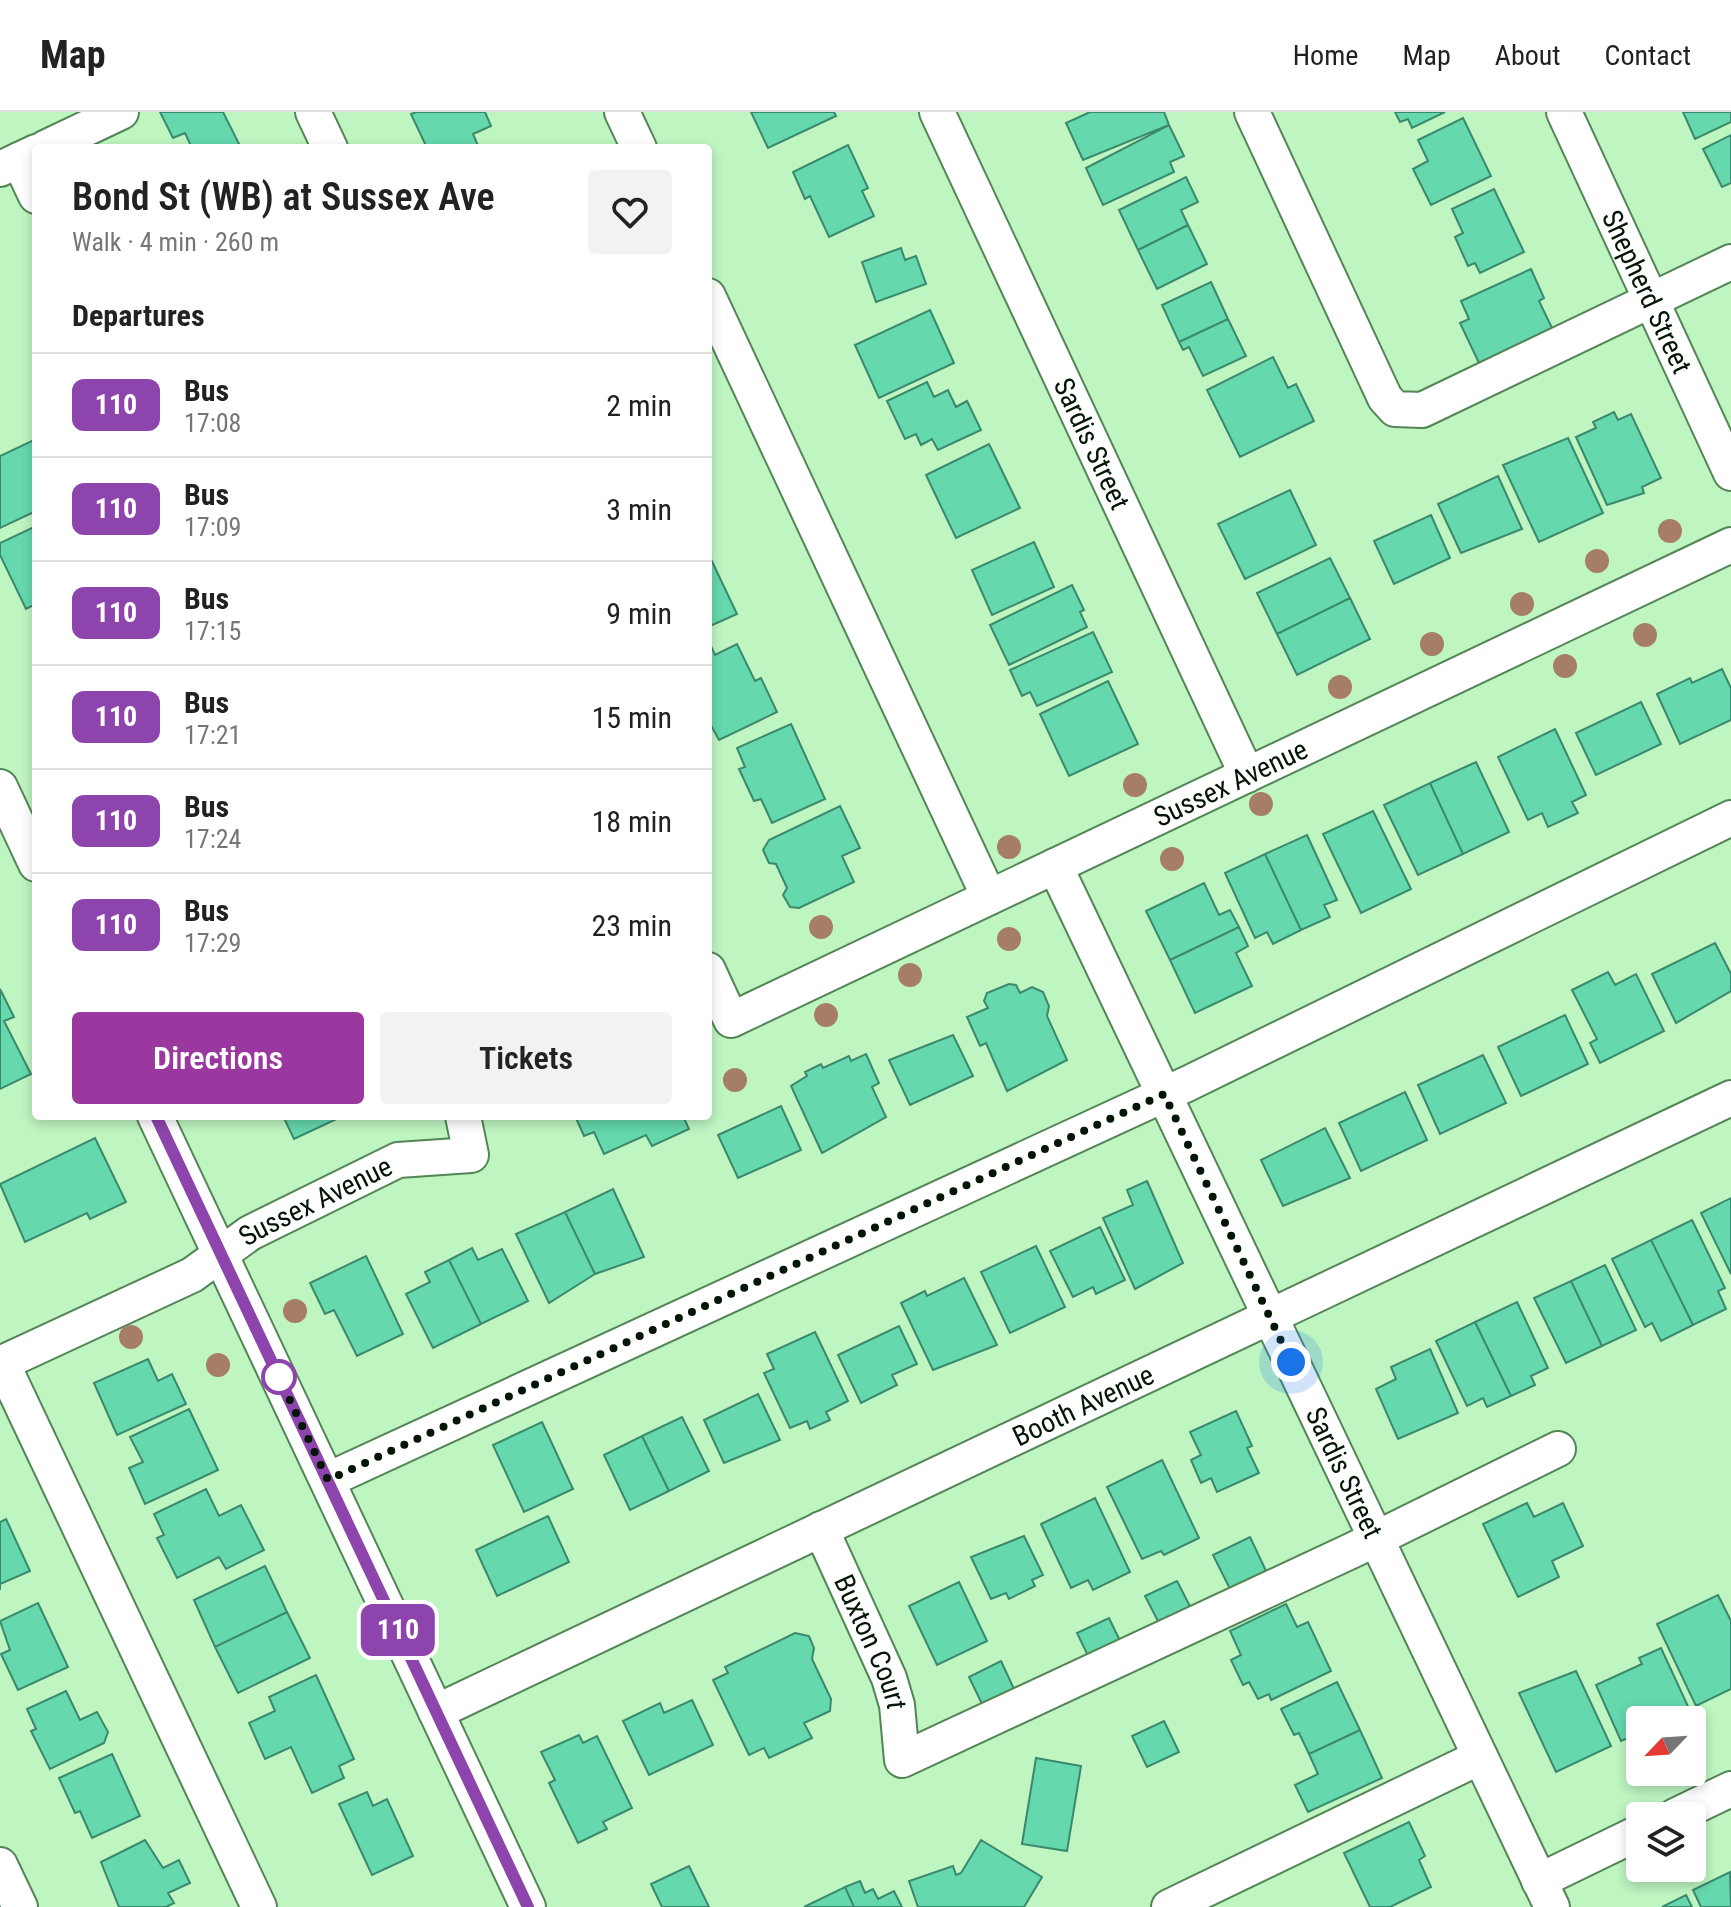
<!DOCTYPE html>
<html lang="en">
<head>
<meta charset="utf-8">
<style>
	body { margin:0; font-family:"Roboto Condensed",sans-serif; background:#f2f2f2; color:#222; height:100vh; display:flex; flex-direction:column; font-size:30px; white-space:nowrap }
	* { box-sizing:border-box; margin:0 }
	p { font-size:26px; color:#767676 }
	.icon { flex:none; width:44px; height:44px; fill:none; stroke:currentColor; stroke-width:2; stroke-linecap:round; stroke-linejoin:round }
	.map { position:relative; flex:1; overflow:hidden }
	.drawer { position:absolute; left:32px; top:32px; width:680px; height:976px; display:flex; flex-direction:column; background:#fff; border-radius:8px; box-shadow:0 4px 12px #0003 }
	.drawer>* { flex:none }
	.badge { padding:0 16px; border-radius:12px; font-size:28px; line-height:52px }
	.needle { width:52px; rotate:245deg }
	.controls { position:absolute; left:1626px; top:1594px; display:grid; gap:16px }
	.controls a { display:grid; place-items:center; width:80px; height:80px; border-radius:8px; background:#fff; box-shadow:0 4px 12px #0003; font-size:40px }
	.you { position:absolute; width:40px; height:40px; margin:-20px; border:6px solid #fff; border-radius:50%; background:#1a73e8; box-shadow:0 0 0 12px #1a73e833 }
	.map>.badge { position:absolute; translate:-50% -50%; box-shadow:0 0 0 4px #fff }
	h2 { padding:0 40px; font-size:30px; line-height:72px }
	.round { display:grid; place-items:center; flex:none; width:84px; height:84px; border-radius:8px; background:#f2f2f2 }
	.summary { display:flex; align-items:center; justify-content:space-between; height:136px; padding:0 40px }
	h1 { font-size:38px; font-weight:600; line-height:60px }
	.cta { display:flex; gap:16px; margin-top:auto; padding:16px 40px }
	.cta a { flex:1; height:92px; border-radius:8px; background:#9b389f; color:#fff; font-size:32px; font-weight:600; line-height:92px; text-align:center }
	.cta a+a { background:#f2f2f2; color:#222 }
	ul { padding:0; list-style:none }
	li { display:flex; align-items:center; gap:24px; height:104px; padding:0 40px; border-top:2px solid #e0e0e0 }
	li div { flex:1 }
	li b { display:block; font-size:30px }
	li em { font-style:normal }
	li .badge { min-width:88px; font-weight:700; text-align:center }
	header { display:flex; align-items:center; gap:48px; box-sizing:border-box; height:112px; padding:0 40px; background:#fff; border-bottom:2px solid #e0e0e0 }
	header strong { font-size:38px }
	nav { display:flex; gap:44px; margin-inline-start:auto; font-size:28px }
	.map>svg:first-child { display:block }
	.building { fill:#65d8ad; stroke:#3b896c; stroke-width:2 }
	.lines { fill:none; stroke-linecap:round; stroke-linejoin:round }
	.minor-casing { stroke:#538556; stroke-width:38 }
	.minor { stroke:#fff; stroke-width:34 }
	.tree { fill:#a67e67 }
	.line-casing { stroke:#fff; stroke-width:18 }
	.line { stroke:#8e44ad; stroke-width:12 }
	.walk { stroke:#031504; stroke-width:8; stroke-dasharray:0 14.4 }
	.stop-dot { fill:#fff; stroke:#8e44ad; stroke-width:4 }
	.labels { text-anchor:middle; dominant-baseline:central; stroke-width:6; stroke-linejoin:round; paint-order:stroke }
	.street-label { font-size:28px; fill:#031504; stroke:#d3ffd5 }
</style>
</head>
<body>
<header>
<strong>Map</strong>
<nav><a>Home</a><a>Map</a><a>About</a><a>Contact</a></nav>
</header>
<div class="map">
<svg width="1731" height="1795" viewBox="0 0 1731 1795">
	<rect width="100%" height="100%" fill="#bef5c1"/>
	<path class="building" d="M160,0H223L241,36H192L185,21L173,26Z
		M416,0H485L491,14L473,22L479,36H427L411,2Z
		M751,0H834L836,4L768,36Z
		M1090,0H1164L1169,13L1083,48L1066,11Z
		M1395,0H1445L1412,16L1408,7L1400,10Z
		M1683,0H1731V10L1695,27Z
		M1463,6L1491,64L1431,93L1413,57L1428,49L1418,28Z
		M1169,13L1184,44L1170,50L1174,60L1103,93L1086,56Z
		M1731,23V71L1722,75L1703,37Z
		M848,33L868,76L862,79L874,104L829,125L810,84L805,87L793,60Z
		M1186,65L1198,90L1181,98L1188,113L1138,138L1119,98Z
		M1494,77L1524,140L1480,161L1475,151L1468,154L1455,125L1463,121L1452,97Z
		M1188,113L1207,152L1157,177L1138,138Z
		M901,136L905,148L916,144L926,172L876,190L862,150Z
		M1531,157L1544,186L1539,189L1552,216L1479,251L1460,211L1469,207L1461,189Z
		M1211,170L1228,207L1179,230L1162,193Z
		M930,198L954,251L879,286L855,233Z
		M1228,207L1246,244L1203,264L1189,235L1183,238L1179,230Z
		M1273,245L1288,276L1296,272L1314,309L1240,345L1207,278Z
		M927,270L934,285L948,278L956,295L967,289L981,318L938,338L932,327L921,333L916,322L905,327L887,289Z
		M1614,300L1618,308L1631,302L1661,366L1642,375L1644,381L1607,393L1576,325L1596,316L1593,310Z
		M1568,326L1603,401L1539,430L1503,353Z
		M36,327V399L0,416V344Z
		M989,332L1020,396L956,426L926,363Z
		M1498,364L1522,417L1461,441L1438,392Z
		M1290,378L1316,433L1245,467L1218,412Z
		M1431,403L1450,446L1394,472L1374,429Z
		M36,414V492L26,497L0,443V431Z
		M1034,430L1054,475L992,503L972,458Z
		M708,441L737,502L708,515Z
		M1330,446L1350,486L1277,522L1257,481Z
		M1072,473L1084,498L1080,500L1087,515L1009,553L990,513Z
		M1350,486L1370,527L1297,563L1277,522Z
		M1093,520L1112,560L1037,594L1030,580L1022,584L1010,558Z
		M710,532L715,543L737,532L755,569L761,566L777,600L719,628L708,608Z
		M1722,557L1731,576V608L1680,632L1657,582L1690,566L1692,571Z
		M1108,569L1138,632L1069,664L1040,602Z
		M1641,590L1661,632L1596,663L1576,621Z
		M791,612L825,687L772,711L761,687L754,689L739,657L745,655L737,636Z
		M1555,617L1586,683L1572,690L1578,701L1548,715L1542,701L1528,708L1498,645Z
		M1476,650L1509,720L1463,742L1430,671Z
		M1430,671L1463,742L1418,763L1384,693Z
		M840,694L860,736L842,744L854,770L799,796L790,795L783,783L787,776L776,752L769,751L763,738L769,728Z
		M1373,699L1411,777L1361,801L1323,722Z
		M1307,723L1337,788L1324,793L1330,805L1301,818L1265,742Z
		M1265,742L1301,818L1273,832L1267,820L1255,826L1225,761Z
		M1204,771L1219,803L1230,798L1239,815L1170,848L1146,799Z
		M1239,815L1248,834L1236,841L1252,874L1195,901L1170,848Z
		M1715,831L1731,862V879L1676,911L1652,862Z
		M1608,860L1615,873L1636,862L1664,919L1600,951L1590,931L1597,927L1572,878Z
		M1009,872L1016,873L1020,881L1032,875L1043,880L1049,894L1047,904L1067,948L1007,979L986,931L980,934L967,905L988,896L984,889L987,881Z
		M0,877L14,905L4,909L31,962L0,977Z
		M1565,903L1588,952L1521,984L1498,935Z
		M953,923L973,964L910,993L889,948Z
		M866,942L879,971L872,975L886,1005L822,1041L791,974L807,964L805,960L821,952L823,956L849,944L851,949Z
		M1483,943L1506,991L1440,1022L1418,973Z
		M1405,980L1427,1028L1361,1059L1339,1011Z
		M781,994L801,1038L738,1066L718,1023Z
		M283,1004H340L341,1005L294,1027Z
		M575,1004H683L689,1017L652,1034L646,1023L604,1042L594,1020L584,1024Z
		M1325,1016L1350,1066L1283,1094L1261,1048Z
		M95,1026L126,1090L90,1107L87,1101L25,1130L0,1072Z
		M1147,1069L1183,1151L1135,1177L1103,1106L1133,1093L1127,1078Z
		M613,1077L644,1145L595,1162L565,1100Z
		M1731,1086V1162L1701,1101Z
		M565,1100L595,1162L549,1191L516,1122Z
		M1692,1108L1725,1176L1718,1179L1726,1197L1693,1213L1651,1128Z
		M1100,1115L1125,1168L1096,1182L1093,1175L1073,1185L1050,1139Z
		M1651,1128L1693,1213L1661,1229L1652,1211L1645,1215L1612,1147Z
		M1036,1134L1065,1195L1010,1221L981,1160Z
		M472,1136L478,1148L502,1137L528,1189L481,1212L449,1148Z
		M366,1144L403,1222L357,1244L334,1198L325,1202L310,1171Z
		M449,1148L481,1212L433,1236L406,1182L430,1170L425,1160Z
		M1605,1153L1636,1218L1602,1234L1571,1169Z
		M964,1166L997,1233L933,1258L901,1191L925,1179L927,1184Z
		M1571,1169L1602,1234L1566,1251L1534,1186Z
		M1517,1190L1548,1256L1531,1264L1535,1273L1511,1284L1475,1210Z
		M1475,1210L1511,1284L1487,1295L1483,1286L1467,1294L1436,1229Z
		M899,1214L917,1252L892,1263L897,1273L861,1291L838,1243Z
		M815,1220L848,1289L826,1300L830,1308L810,1317L807,1309L790,1316L764,1261L774,1257L767,1242Z
		M1430,1237L1458,1301L1398,1327L1376,1277L1396,1267L1391,1255Z
		M148,1247L158,1269L172,1262L186,1292L117,1323L94,1271Z
		M758,1282L780,1328L724,1351L704,1308Z
		M189,1297L218,1358L145,1392L129,1356L143,1350L130,1325Z
		M1236,1299L1252,1334L1247,1336L1259,1361L1217,1380L1211,1366L1201,1371L1191,1348L1201,1343L1190,1320Z
		M682,1305L709,1359L669,1379L642,1324Z
		M542,1310L573,1377L524,1400L493,1333Z
		M642,1324L669,1379L630,1398L604,1343Z
		M1162,1348L1199,1426L1164,1443L1161,1439L1142,1447L1107,1375Z
		M206,1377L219,1404L241,1393L264,1438L226,1457L219,1445L177,1466L157,1426L164,1423L154,1402Z
		M1095,1386L1130,1460L1093,1478L1088,1468L1071,1476L1041,1412Z
		M1527,1391L1534,1405L1563,1391L1583,1434L1552,1449L1559,1465L1518,1485L1483,1412Z
		M548,1404L569,1450L497,1484L476,1438Z
		M6,1407L30,1459L0,1472V1478V1410Z
		M1024,1424L1043,1463L1032,1468L1035,1474L1009,1487L1006,1481L991,1487L971,1445Z
		M1250,1425L1268,1463L1232,1481L1213,1443Z
		M265,1454L287,1500L215,1535L194,1488Z
		M1177,1469L1193,1500L1161,1515L1145,1484Z
		M959,1470L987,1529L937,1553L909,1494Z
		M1718,1483L1731,1509V1577L1696,1594L1657,1512Z
		M38,1491L68,1555L18,1578L1,1542L10,1538L0,1509Z
		M1286,1492L1297,1515L1308,1510L1331,1559L1271,1588L1269,1582L1258,1587L1249,1570L1243,1573L1231,1548L1241,1543L1230,1519Z
		M287,1500L310,1546L238,1581L215,1535Z
		M1109,1506L1124,1537L1092,1552L1077,1521Z
		M795,1521L809,1524L814,1536L812,1547L831,1587L830,1599L804,1611L812,1626L769,1646L764,1636L749,1643L713,1568L728,1561L725,1555Z
		M1661,1536L1692,1603L1682,1608H1640V1621L1621,1629L1596,1573L1642,1552L1639,1546Z
		M1001,1549L1014,1577L982,1592L969,1565Z
		M1576,1559L1611,1634L1556,1660L1519,1581Z
		M316,1563L354,1647L339,1654L344,1666L312,1681L291,1635L265,1647L249,1611L275,1599L269,1585Z
		M1337,1570L1360,1618L1309,1642L1299,1621L1294,1623L1281,1597Z
		M66,1579L80,1608L97,1600L108,1620L104,1631L50,1657L31,1619L36,1617L27,1597Z
		M692,1588L713,1633L649,1663L623,1609L660,1591L664,1601Z
		M1164,1609L1179,1640L1147,1655L1132,1624Z
		M1360,1618L1382,1666L1308,1700L1295,1673L1318,1662L1309,1642Z
		M579,1623L583,1631L597,1624L632,1696L603,1710L607,1717L578,1731L549,1671L555,1668L541,1640Z
		M112,1642L140,1704L92,1726L80,1699L75,1701L59,1666Z
		M1036,1646L1081,1654L1067,1739L1022,1732Z
		M367,1680L373,1694L387,1687L413,1744L372,1763L339,1692Z
		M1409,1710L1425,1744L1419,1748L1431,1775L1390,1795H1370L1344,1741Z
		M145,1728L163,1756L179,1748L190,1771L168,1781L174,1791L166,1795H119L101,1750Z
		M981,1728L1042,1765L1024,1795H918L909,1769L953,1754L956,1763L961,1761Z
		M689,1754L709,1795H662L651,1772Z
		M1730,1760L1731,1795H1701L1693,1778Z
		M860,1769L865,1781L873,1777L878,1787L894,1779L902,1795H854L845,1775Z
		M845,1775L854,1795H804Z
		M1686,1783L1692,1795H1662Z"/>
	<g class="lines">
		<g class="minor-casing">
			<g id="minor">
				<path d="M313,0L330,36"/>
				<path d="M622,0L639,36"/>
				<path id="s1" d="M937,0L1247,663"/>
				<path d="M1252,0L1385,286L1395,297L1422,298L1731,150"/>
				<path id="s2" d="M1564,0L1731,361"/>
				<path d="M45,36L121,0"/>
				<path d="M19,48L36,84"/>
				<path d="M0,57L36,40"/>
				<path d="M708,184L989,785"/>
				<path d="M0,675L36,752"/>
				<path id="s3" d="M1055,754L1552,1795"/>
				<path id="s4" d="M708,858L731,908L1731,433"/>
				<path d="M155,1004L528,1795"/>
				<path d="M2,1251L259,1795"/>
				<path id="s5" d="M0,1252L192,1163L250,1121L398,1048L471,1043L463,1004"/>
				<path d="M328,1368L1187,972L1731,706"/>
				<path id="s6" d="M821,1417L889,1566L897,1593L902,1648L1353,1438L1558,1337"/>
				<path id="s7" d="M436,1600L1731,986"/>
				<path d="M1675,1704L1731,1677"/>
				<path d="M0,1753L20,1795"/>
				<path d="M1539,1769L1640,1720"/>
				<path d="M1169,1795L1480,1645"/>
			</g>
		</g>
		<use href="#minor" class="minor"/>
	</g>
	<g class="tree">
		<circle cx="1670" cy="419" r="12"/>
		<circle cx="1597" cy="449" r="12"/>
		<circle cx="1522" cy="492" r="12"/>
		<circle cx="1645" cy="523" r="12"/>
		<circle cx="1432" cy="532" r="12"/>
		<circle cx="1565" cy="554" r="12"/>
		<circle cx="1340" cy="575" r="12"/>
		<circle cx="1135" cy="673" r="12"/>
		<circle cx="1261" cy="692" r="12"/>
		<circle cx="1009" cy="735" r="12"/>
		<circle cx="1172" cy="747" r="12"/>
		<circle cx="821" cy="815" r="12"/>
		<circle cx="1009" cy="827" r="12"/>
		<circle cx="910" cy="863" r="12"/>
		<circle cx="826" cy="903" r="12"/>
		<circle cx="735" cy="968" r="12"/>
		<circle cx="295" cy="1199" r="12"/>
		<circle cx="131" cy="1225" r="12"/>
		<circle cx="218" cy="1253" r="12"/>
	</g>
	<g class="lines">
		<g class="line-casing">
			<path id="line" d="M156,1004L528,1795"/>
		</g>
		<use href="#line" class="line"/>
		<path class="walk" d="M279,1265L275,1257L328,1368L1164,982L1291,1250"/>
	</g>
	<circle class="stop-dot" cx="279" cy="1265" r="16"/>
	<g class="labels">
		<g class="street-label">
			<text stroke="none"><textPath href="#s2" startOffset="198">Shepherd Street</textPath></text>
			<text stroke="none"><textPath href="#s1" startOffset="366">Sardis Street</textPath></text>
			<text stroke="none"><textPath href="#s4" startOffset="608">Sussex Avenue</textPath></text>
			<text stroke="none"><textPath href="#s5" startOffset="356">Sussex Avenue</textPath></text>
			<text stroke="none"><textPath href="#s7" startOffset="716">Booth Avenue</textPath></text>
			<text stroke="none"><textPath href="#s3" startOffset="672">Sardis Street</textPath></text>
			<text stroke="none"><textPath href="#s6" startOffset="124">Buxton Court</textPath></text>
		</g>
	</g>
</svg>
<div class="controls">
<a><svg class="needle" viewBox="-14 -14 28 28"><path d="M0-13l5 13h-10z" fill="#e53935"/><path d="M0 13l5-13h-10z" fill="#767676"/></svg></a>
<a><svg class="icon" aria-label="layers" viewBox="0 0 24 24"><path d="M12 4l9 5-9 5-9-5zM3 14l9 5 9-5"/></svg></a>
</div>
<div class="you" style="left:1291px;top:1250px"></div>
<b class="badge" style="left:398px;top:1518px;background:#8e44ad;color:#fff">110</b>
<section class="drawer">
<div class="summary"><div><h1>Bond St (WB) at Sussex Ave</h1><p>Walk · 4 min · 260 m</p></div><a class="round"><svg class="icon" aria-label="heart" viewBox="0 0 24 24"><path d="M12 20l-8-8c-3-5 5-10 8-4 3-6 11-1 8 4z"/></svg></a></div>
<h2>Departures</h2>
<ul>
<li><span class="badge" style="background:#8e44ad;color:#fff">110</span><div><b>Bus</b><p>17:08</p></div><em>2 min</em></li>
<li><span class="badge" style="background:#8e44ad;color:#fff">110</span><div><b>Bus</b><p>17:09</p></div><em>3 min</em></li>
<li><span class="badge" style="background:#8e44ad;color:#fff">110</span><div><b>Bus</b><p>17:15</p></div><em>9 min</em></li>
<li><span class="badge" style="background:#8e44ad;color:#fff">110</span><div><b>Bus</b><p>17:21</p></div><em>15 min</em></li>
<li><span class="badge" style="background:#8e44ad;color:#fff">110</span><div><b>Bus</b><p>17:24</p></div><em>18 min</em></li>
<li><span class="badge" style="background:#8e44ad;color:#fff">110</span><div><b>Bus</b><p>17:29</p></div><em>23 min</em></li>
</ul>
<div class="cta"><a>Directions</a><a>Tickets</a></div>
</section>
</div>
</body>
</html>
